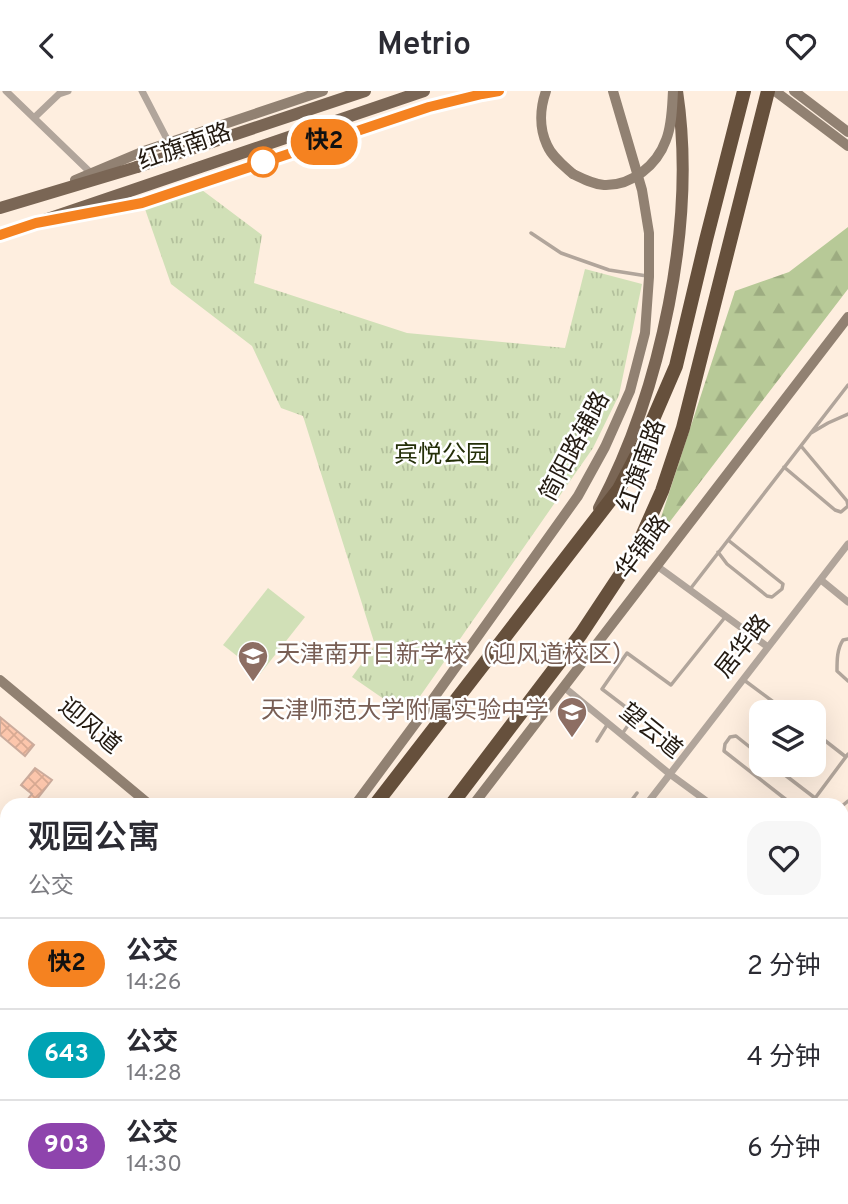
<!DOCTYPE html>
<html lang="zh">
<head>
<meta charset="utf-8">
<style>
	body { margin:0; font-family:Overpass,"Noto Sans SC",sans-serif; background:#f7f7f7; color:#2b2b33; height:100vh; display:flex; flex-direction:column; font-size:26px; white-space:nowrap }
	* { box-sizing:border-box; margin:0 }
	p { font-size:23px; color:#7c7c81 }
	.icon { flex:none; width:38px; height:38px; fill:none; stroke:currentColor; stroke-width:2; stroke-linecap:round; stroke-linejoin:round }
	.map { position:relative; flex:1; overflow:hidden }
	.side { position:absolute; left:0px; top:707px; width:849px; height:406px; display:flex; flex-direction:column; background:#fff; border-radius:21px 21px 0 0; box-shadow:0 7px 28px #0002 }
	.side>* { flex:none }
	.badge { padding:0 14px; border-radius:23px; font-size:24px; line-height:46px }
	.buttons { position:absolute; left:749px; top:609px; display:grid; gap:14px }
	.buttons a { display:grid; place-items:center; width:77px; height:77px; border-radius:14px; background:#fff; box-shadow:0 7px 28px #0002; font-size:35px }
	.map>.badge { position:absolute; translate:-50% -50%; box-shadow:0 0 0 4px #fff }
	.round { display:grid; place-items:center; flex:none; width:74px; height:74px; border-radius:21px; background:#f7f7f7 }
	.summary { display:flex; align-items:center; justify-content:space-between; height:119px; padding:0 28px }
	h1 { font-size:33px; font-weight:600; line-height:52px }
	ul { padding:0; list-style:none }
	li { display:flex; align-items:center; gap:21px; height:91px; padding:0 28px; border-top:2px solid #e1e1e2 }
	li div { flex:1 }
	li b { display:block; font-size:26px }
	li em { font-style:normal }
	li .badge { min-width:77px; font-weight:700; text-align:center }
	header { display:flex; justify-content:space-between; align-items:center; height:91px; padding:0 28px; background:#fff; font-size:32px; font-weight:600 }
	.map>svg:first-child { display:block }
	.grass { fill:url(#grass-tufts) }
	.forest { fill:url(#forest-firs) }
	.pitch { fill:#d1e0b7 }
	.building { fill:url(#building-cross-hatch); stroke:#cbab9c; stroke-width:2 }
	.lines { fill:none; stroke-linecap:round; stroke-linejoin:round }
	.lane { stroke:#b1a59b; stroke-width:3.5 }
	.street { stroke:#b1a59b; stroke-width:7 }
	.secondary { stroke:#918172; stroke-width:10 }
	.primary { stroke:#7a6655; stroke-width:12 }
	.highway { stroke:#66503c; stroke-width:14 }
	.secondary-bridge { stroke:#918172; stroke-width:10 }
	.primary-bridge { stroke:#7a6655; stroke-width:12 }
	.line-casing { stroke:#fff; stroke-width:16 }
	.line { stroke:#f58220; stroke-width:10 }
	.stop-dot { fill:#fff; stroke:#f58220; stroke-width:3.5 }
	.labels { text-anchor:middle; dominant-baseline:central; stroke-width:5; stroke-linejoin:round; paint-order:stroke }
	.street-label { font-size:24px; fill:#231a11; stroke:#fff }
	.park-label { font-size:24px; fill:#242f08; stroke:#fff }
	.education-label { font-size:24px; fill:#785e54; stroke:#fff; text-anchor:start }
</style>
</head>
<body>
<header><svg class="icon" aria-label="back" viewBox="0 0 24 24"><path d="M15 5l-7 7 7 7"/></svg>Metrio<svg class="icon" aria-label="heart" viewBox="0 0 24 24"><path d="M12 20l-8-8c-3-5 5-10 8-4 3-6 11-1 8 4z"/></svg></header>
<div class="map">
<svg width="848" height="1113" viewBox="0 0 848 1113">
	<defs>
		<pattern id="grass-tufts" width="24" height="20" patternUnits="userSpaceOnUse" patternTransform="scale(1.75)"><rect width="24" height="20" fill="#d1e0b7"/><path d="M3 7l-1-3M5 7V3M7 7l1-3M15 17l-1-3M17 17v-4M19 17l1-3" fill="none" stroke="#b3c09c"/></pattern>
		<pattern id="forest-firs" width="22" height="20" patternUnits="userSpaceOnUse" patternTransform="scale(1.75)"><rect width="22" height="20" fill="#b7c997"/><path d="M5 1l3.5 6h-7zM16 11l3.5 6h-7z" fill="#9dac81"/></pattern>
		<pattern id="building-cross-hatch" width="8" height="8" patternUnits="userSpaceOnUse" patternTransform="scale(1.75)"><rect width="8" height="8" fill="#fcc6ac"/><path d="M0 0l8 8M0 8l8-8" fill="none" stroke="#d8aa93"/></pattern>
	</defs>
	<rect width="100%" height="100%" fill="#feeedf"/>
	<path class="grass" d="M202,99L262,144L254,192L407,242L565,257L585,178L642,193L619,304L593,357L407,624L352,586L375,554L303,325L281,317L252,255L171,193L145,118Z"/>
	<path class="forest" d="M848,136V198L652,454L735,200L789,181Z"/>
	<path class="pitch" d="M268,497L305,526L260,583L223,554Z"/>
	<path class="building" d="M0,626L34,654L25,665L0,644Z
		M35,677L52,689L38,707L47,714H23L32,703L21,694Z"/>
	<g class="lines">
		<path class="lane" d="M531,142L561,162L609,179L647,185
			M811,342L828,332L848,323
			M784,376L835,419L841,421L848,415L847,410L801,355
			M718,461L727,473L767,505L772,506L782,498L783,493L728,449
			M691,497L848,294
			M848,548L843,549C837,558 837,569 837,580L848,590
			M744,589L787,621
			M657,640L602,598L627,562L671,594L726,525
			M814,641L846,666
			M622,643L636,623
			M597,650L607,634
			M761,665L736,645L730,646L725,653L724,660L793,714
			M772,674L815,707
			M628,714L637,702
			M810,714L848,663
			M842,715L848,710
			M842,756L848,751
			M842,891L848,898
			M848,914L844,925L848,929
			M842,987L848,978
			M284,1106L294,1113
			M319,1106L328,1113
			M426,1106L434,1113
			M495,1106L504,1113
			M587,1106L596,1113
			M735,1106L744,1113
			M777,1106L781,1113
			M309,1113L315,1106
			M350,1113L353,1106"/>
		<path class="street" d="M6,0L92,83
			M142,0L169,52
			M35,26L59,3L68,0
			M657,475L768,556
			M821,489L848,511
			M565,597L671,684L712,714
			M646,714L848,453
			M842,816L848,823
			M842,1060L848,1052
			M398,1113L403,1106
			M801,1113L806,1106"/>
		<path class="secondary" d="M546,0C540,17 539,37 547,54C552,66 564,75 573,83
			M775,0L848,55
			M794,0L848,41
			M75,89L144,60L323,0
			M67,126L142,112L429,16L499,0
			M0,589L150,714
			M355,714L418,629L578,405L605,356L630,300L645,242L649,186V142L642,99L613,0
			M473,714L848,226
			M842,788L848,783
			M842,800L848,794
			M0,1020L7,1011
			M216,1106L226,1113
			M49,1113L54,1106
			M169,1113L175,1106
			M601,1113L606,1106"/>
		<path class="primary" d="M0,117L137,76
			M0,144L424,0
			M599,417C661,300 697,131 677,0"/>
		<path class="highway" d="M375,714L619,398L641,356L676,275L706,149L744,0
			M451,714L581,543L634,463L662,400L683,337L768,0
			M67,1113L72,1106
			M144,1113L150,1106"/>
		<path class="secondary-bridge" d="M573,83C583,88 593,93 604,94C632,95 657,74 666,49C672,34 672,16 673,0"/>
		<path class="primary-bridge" d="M137,76L365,0"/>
	</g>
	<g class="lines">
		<g class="line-casing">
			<path id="line" d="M0,144L36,132L142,112L429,16L482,3L499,0"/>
		</g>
		<use href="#line" class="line"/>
	</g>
	<defs>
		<g id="school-pin" transform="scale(1.575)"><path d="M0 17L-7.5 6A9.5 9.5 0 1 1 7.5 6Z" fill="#8d6e63" stroke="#fff"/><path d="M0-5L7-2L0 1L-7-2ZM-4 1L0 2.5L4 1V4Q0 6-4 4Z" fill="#fff"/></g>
		<g id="university-pin" transform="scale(1.575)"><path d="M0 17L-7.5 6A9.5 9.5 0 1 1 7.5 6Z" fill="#8d6e63" stroke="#fff"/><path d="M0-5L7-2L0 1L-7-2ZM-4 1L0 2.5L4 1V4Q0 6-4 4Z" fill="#fff"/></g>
	</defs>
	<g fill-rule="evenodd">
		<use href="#school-pin" x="253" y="565"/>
		<use href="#university-pin" x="572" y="621"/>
	</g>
	<circle class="stop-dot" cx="263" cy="71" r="14"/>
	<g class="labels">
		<g class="street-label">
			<text transform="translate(185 57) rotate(-19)">红旗南路</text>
			<text transform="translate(576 356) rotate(-62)">简阳路辅路</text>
			<text transform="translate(643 375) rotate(-70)">红旗南路</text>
			<text transform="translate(644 457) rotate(-53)">华锦路</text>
			<text transform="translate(744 556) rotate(-52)">居华路</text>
			<text transform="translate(89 636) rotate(40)">迎风道</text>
			<text transform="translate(650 641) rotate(39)">望云道</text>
		</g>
		<g class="park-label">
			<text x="442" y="365">宾悦公园</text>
		</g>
		<g class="education-label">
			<text x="276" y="565">天津南开日新学校（迎风道校区）</text>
			<text x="549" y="621" text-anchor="end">天津师范大学附属实验中学</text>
		</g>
	</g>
</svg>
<div class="buttons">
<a><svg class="icon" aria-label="layers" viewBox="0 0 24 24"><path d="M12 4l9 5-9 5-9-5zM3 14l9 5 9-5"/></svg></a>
</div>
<b class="badge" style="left:324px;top:51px;background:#f58220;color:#111">快2</b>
<section class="side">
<div class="summary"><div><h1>观园公寓</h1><p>公交</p></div><a class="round"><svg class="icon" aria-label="heart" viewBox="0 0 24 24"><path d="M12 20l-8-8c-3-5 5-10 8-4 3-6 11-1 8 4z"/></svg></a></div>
<ul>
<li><span class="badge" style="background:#f58220;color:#111">快2</span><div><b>公交</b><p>14:26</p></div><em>2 分钟</em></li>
<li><span class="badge" style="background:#00a3b4;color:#fff">643</span><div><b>公交</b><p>14:28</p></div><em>4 分钟</em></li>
<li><span class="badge" style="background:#8e44ad;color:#fff">903</span><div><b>公交</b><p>14:30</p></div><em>6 分钟</em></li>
</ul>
</section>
</div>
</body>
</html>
